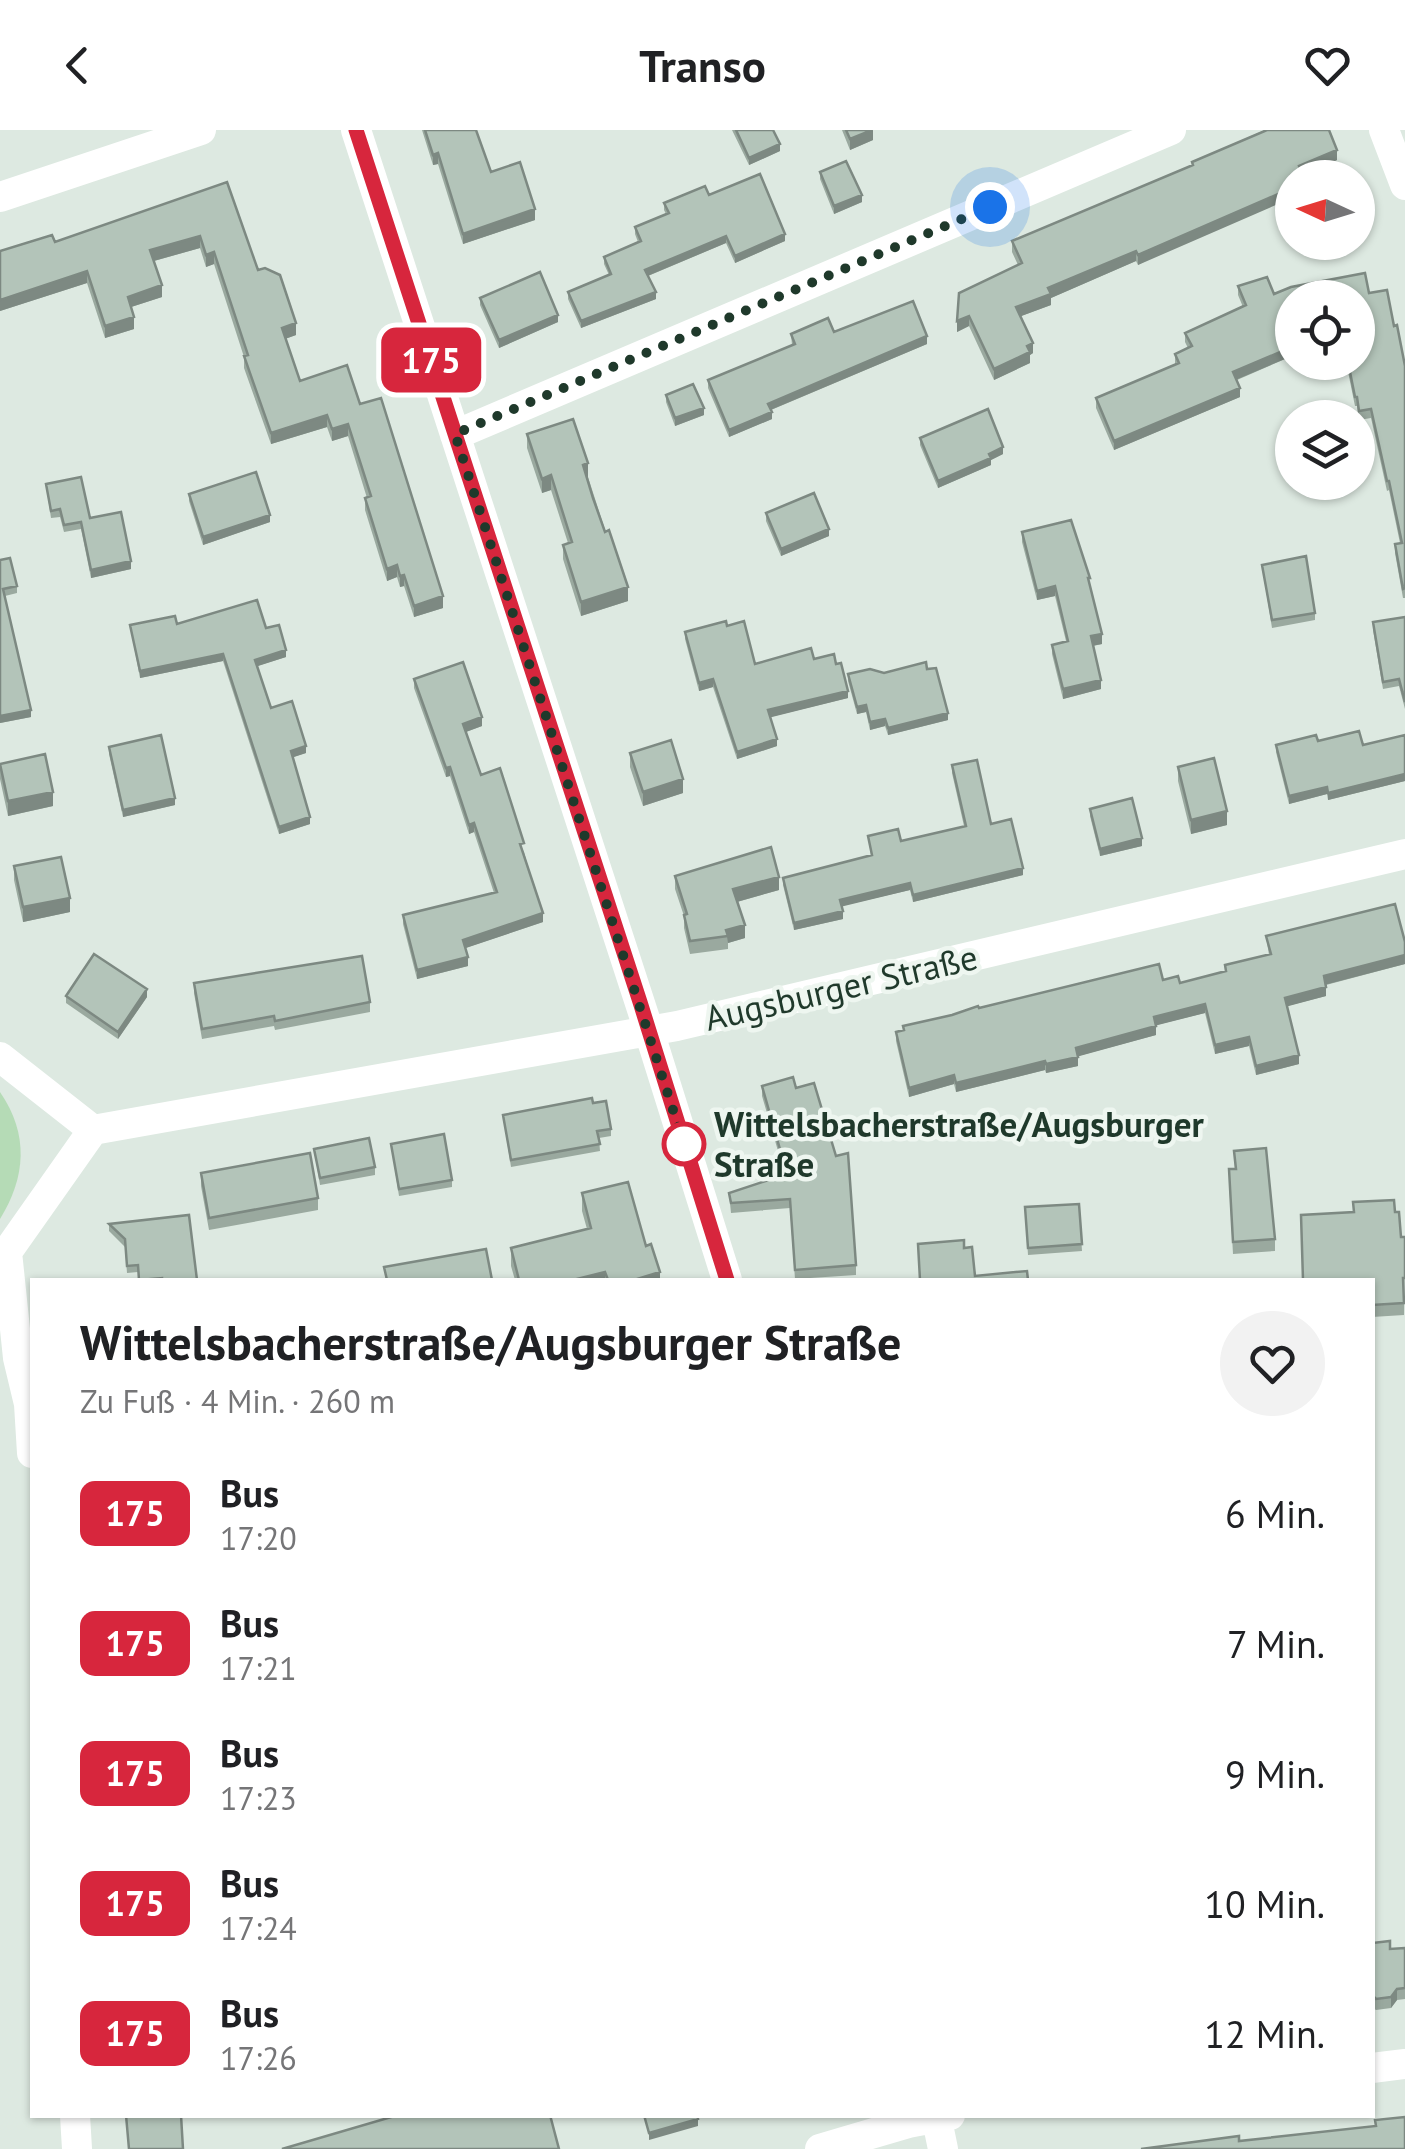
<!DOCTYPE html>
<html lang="de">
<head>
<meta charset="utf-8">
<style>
	body { margin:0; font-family:"PT Sans",sans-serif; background:#f2f2f2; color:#202124; height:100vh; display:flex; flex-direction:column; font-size:38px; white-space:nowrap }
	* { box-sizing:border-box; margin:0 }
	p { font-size:32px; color:#757577 }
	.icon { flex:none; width:55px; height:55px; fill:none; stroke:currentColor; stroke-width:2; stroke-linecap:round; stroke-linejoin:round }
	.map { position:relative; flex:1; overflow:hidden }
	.side { position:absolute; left:30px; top:1148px; width:1345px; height:840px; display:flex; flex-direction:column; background:#fff; border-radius:0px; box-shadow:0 2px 8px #0004 }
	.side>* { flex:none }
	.badge { padding:0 20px; border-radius:15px; font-size:35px; line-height:65px }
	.needle { width:65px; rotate:274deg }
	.buttons { position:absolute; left:1275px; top:30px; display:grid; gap:20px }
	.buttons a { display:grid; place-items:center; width:100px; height:100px; border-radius:50%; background:#fff; box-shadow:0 2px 8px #0004; font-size:50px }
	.you { position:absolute; width:50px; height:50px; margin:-25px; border:8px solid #fff; border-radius:50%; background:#1a73e8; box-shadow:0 0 0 15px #1a73e833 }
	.map>.badge { position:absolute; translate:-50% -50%; box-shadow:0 0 0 5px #fff }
	.round { display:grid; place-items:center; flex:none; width:105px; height:105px; border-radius:52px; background:#f2f2f2 }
	.head { display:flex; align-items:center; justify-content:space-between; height:170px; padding:0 50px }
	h1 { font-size:48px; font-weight:800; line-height:75px }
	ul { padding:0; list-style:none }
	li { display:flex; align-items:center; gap:30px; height:130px; padding:0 50px }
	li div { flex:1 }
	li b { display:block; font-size:38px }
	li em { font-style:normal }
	li .badge { min-width:110px; font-weight:700; text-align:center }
	header { display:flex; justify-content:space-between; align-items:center; height:130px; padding:0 50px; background:#fff; font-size:45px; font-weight:800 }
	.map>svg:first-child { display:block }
	.green { fill:#b5dbb6 }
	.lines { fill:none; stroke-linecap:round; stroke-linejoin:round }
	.street { stroke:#fff; stroke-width:30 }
	.wall { fill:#9aa99f }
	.shaded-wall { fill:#7d8982 }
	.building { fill:#b3c4b9; stroke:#7d8982; stroke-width:2.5 }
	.line-casing { stroke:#fff; stroke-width:22 }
	.line { stroke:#d7263d; stroke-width:15 }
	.walk { stroke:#1f392b; stroke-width:10; stroke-dasharray:0 18 }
	.stop-dot { fill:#fff; stroke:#d7263d; stroke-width:5 }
	.labels { text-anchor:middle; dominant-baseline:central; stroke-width:9; stroke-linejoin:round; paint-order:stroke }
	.street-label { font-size:35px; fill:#1f392b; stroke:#eef6f0 }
	.stop-label { font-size:35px; font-weight:bold; fill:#1f392b; stroke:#eef6f0; text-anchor:start }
</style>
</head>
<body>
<header><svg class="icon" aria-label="back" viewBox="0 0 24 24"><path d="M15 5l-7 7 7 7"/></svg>Transo<svg class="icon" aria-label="heart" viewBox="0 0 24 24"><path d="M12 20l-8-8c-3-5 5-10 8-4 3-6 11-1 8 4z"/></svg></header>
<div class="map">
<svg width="1405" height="2019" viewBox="0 0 1405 2019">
	<rect width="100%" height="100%" fill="#dde9e1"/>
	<path class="green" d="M0,962C29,1004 26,1047 0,1089Z"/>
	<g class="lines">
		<path class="street" d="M356,0L649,901L727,1150
			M1384,0L1405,55
			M0,67L201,0
			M455,305L1171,0
			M0,927L93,1000L677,896L1405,724
			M7,1122L18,1228L29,1274L32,1323
			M0,1125L7,1122L93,1000
			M1372,1938L1405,1934
			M75,1985L77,2019
			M936,1985L943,2019
			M820,2019L908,1993L950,1985"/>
	</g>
	<path class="wall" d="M422,0H477H476L491,42L535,90L463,114L438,34L433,35Z
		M732,0H773L780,21L749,35Z
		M842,0H873V10L850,20Z
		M1265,0H1329L1337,30L1301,46V48L1138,135L1136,131L1051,168V175L1021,186L1033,223L1030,225V233L994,250L969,196L957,202V191L1018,135L1012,122V111L1192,35V32Z
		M820,42L862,72L834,84L820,49Z
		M227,52L258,140L296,205L285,209L300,251L360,274L443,478L414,487L404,456L400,457L397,447L387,451L365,380V368H367L348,306L332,311L327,297L271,314L244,238V227L214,134L206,137L200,118L154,131L162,167L131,177L134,199L105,208L87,153L0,181V121L55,112Z
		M709,65L785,111L735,133L726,113L648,146L656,169L581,198L568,169V162L609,145L604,134V127L638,112L635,104V97L666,84L664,80V73Z
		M1238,156L1274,164L1369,163L1394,196L1405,236V468H1403L1395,423V414L1400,413L1389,360L1387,361L1371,288L1359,290L1357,276H1355L1346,232H1358V168H1292V226L1237,250L1240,267L1114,320L1096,278V268L1175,234V224L1188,218L1185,212V203L1243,177L1238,165Z
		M480,168L558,192L499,218L480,175Z
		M834,202L927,214L771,280L772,289L729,307L708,258V250L792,215L791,204Z
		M666,265L704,285L675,296L666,272Z
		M527,304L588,347L628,471L581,486L563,429V415L568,413L551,360L542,363L527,318Z
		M920,308L1003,324L991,330V335L938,358L920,315Z
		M46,354L90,388L131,439L91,448L81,399L64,402L60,387L51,388Z
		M189,364L270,392L203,415L189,371Z
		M766,383L829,406L781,426L766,391Z
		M1022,402L1090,455L1102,514L1093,516L1101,559L1063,569L1052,524V515L1066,511L1055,466L1037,470L1022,412Z
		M0,430L17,456V463L5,466L31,587L0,593Z
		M1262,435L1315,483V490L1272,498Z
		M1405,487V579L1399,556L1383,559L1373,500V492Z
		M177,494L266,498L286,527L257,536L271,578L306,623L293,627L310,694L279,704L223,531L140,548L130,495Z
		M727,496L755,534L814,529L836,534L848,568L770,587L777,616L737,629L713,557L699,561L685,509V502Z
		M848,544L948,590L888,605L885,596L870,600L866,582L857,584L848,551Z
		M414,549L482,596L466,602L481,645L524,722L543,792L465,818L468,836L417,849L403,794V785L494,763L474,702L469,704L450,646L446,647L414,558Z
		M1405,605V651L1328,670L1327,664L1289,674L1276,622V615L1318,611L1363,615Z
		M109,617L175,675L123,687L109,624Z
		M630,623L683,663L643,676L630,637Z
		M0,634L53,676L8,686L0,649Z
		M952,635L1023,745L913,772L910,760L841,776L843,789L794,800L783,755V748L871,725L868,706L901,711L964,696L952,643Z
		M1178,637L1227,695L1191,704L1178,651Z
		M1090,679L1142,716L1100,726L1090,686Z
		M14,736L70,782L23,792L14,750Z
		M675,746L779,760L737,772L745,808L728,813V819L690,824L684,798V786L675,759Z
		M1266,806L1405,812V834L1326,855V866L1287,876L1299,934L1256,945L1249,916L1215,924L1205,883L1156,895V905L1078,926V936L1046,943L1045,940L956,962L954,954L909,967L896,911V902L979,878L1163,850L1180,853L1225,842V835L1269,825Z
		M194,853L370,872V882L275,900L274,896L202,909L194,863Z
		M66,866L147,867L118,909L66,873Z
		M762,956L856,1135V1145L795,1149L790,1078L731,1083L729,1063L785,1045L762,966Z
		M503,985L611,999V1006L599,1008L600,1021L511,1037Z
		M391,1014L452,1050V1057L399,1066Z
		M314,1019L375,1037V1045L320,1055Z
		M1234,1021L1275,1109V1121L1233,1124L1229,1051L1235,1039Z
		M201,1043L318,1068V1080L209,1100L201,1056Z
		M582,1063L646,1116L660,1150H515L511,1136V1118L587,1099L582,1081Z
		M1079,1074L1082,1121L1028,1125L1025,1077Z
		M1395,1082L1401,1107H1405L1404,1185L1372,1187V1150Z
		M109,1094L197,1150H138V1142L127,1143L125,1117L109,1101Z
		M1372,1813L1390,1819L1405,1818V1869L1397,1870L1391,1878L1376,1880L1372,1877Z"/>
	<path class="shaded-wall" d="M873,0V10L850,20V9Z
		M780,14V21L749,35V28Z
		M1337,20V30L1301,46V48H1292L1291,45L1299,36Z
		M438,23V34L433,35V25Z
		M1292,58V68L1138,135V125Z
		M862,65V72L834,84V76Z
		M535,79V90L463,114V104Z
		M785,104V111L735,133V126Z
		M200,106V118L150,132V120Z
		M726,106V113L645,147V140Z
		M1136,121V131L1051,168V175L1016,188V177L1048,158Z
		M214,122V134L206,137V125Z
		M87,141V153L0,181V170Z
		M162,155V167L128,178V167Z
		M656,162V169L581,198V191Z
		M558,185V192L499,218V210Z
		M969,186V196L957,202V191Z
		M134,187V199L105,208V196Z
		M296,193V205L282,210V198Z
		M927,206V214L768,281V274Z
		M1033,213V223L1030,225V233L994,250V239Z
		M1292,217V226L1233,251V242Z
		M1240,258V267L1114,320V311Z
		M704,278V285L675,296V288Z
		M772,282V289L729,307V300Z
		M327,285V297L271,314V303Z
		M348,294V306L332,311V299Z
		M1003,317V324L991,330V335L938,358V351Z
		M588,333V347L583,349V335Z
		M551,345V360L542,363V349Z
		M270,385V392L203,415V407Z
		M829,399V406L781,426V419Z
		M131,431V439L91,448V440Z
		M397,435V447L387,451V439Z
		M404,445V456L400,457V446Z
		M1055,456V466L1037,470V461Z
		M628,457V471L581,486V472Z
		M443,466V478L414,487V476Z
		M1102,504V514L1091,516V506Z
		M286,520V527L255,537V530Z
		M223,524V531L140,548V541Z
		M713,549V557L699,561V553Z
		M1101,550V559L1063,569V559Z
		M848,561V568L768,588V580Z
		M866,575V582L857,584V577Z
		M31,580V587L0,593V586Z
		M948,583V590L888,605V598Z
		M482,587V596L463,603V594Z
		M885,589V596L870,600V592Z
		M777,609V616L737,629V622Z
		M306,616V623L291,628V621Z
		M450,637V646L446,647V638Z
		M1405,644V651L1328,670V663Z
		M683,649V663L643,676V662Z
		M1327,657V664L1289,674V666Z
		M53,662V676L8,686V671Z
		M175,668V675L123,687V680Z
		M1227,681V695L1191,704V690Z
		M310,687V694L279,704V697Z
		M474,693V702L469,704V695Z
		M1142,708V716L1100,726V719Z
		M1023,738V745L913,772V765Z
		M779,747V760L733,773V759Z
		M910,753V760L840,777V770Z
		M70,768V782L23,792V777Z
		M843,781V789L794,800V793Z
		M543,783V792L463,819V810Z
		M745,795V808L728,813L726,800Z
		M1405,825V834L1324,855V846Z
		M468,827V836L417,849V840Z
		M1326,857V866L1285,877V868Z
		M147,859V867L118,909V902Z
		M1205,874V883L1154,896V887Z
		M1156,896V905L1076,927V918Z
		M1249,907V916L1215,924V915Z
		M1299,925V934L1256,945V936Z
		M1078,927V936L1046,943V934Z
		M1045,931V940L956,962V953Z
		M954,945V954L909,967V958Z
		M605,1142V1150H573Z
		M660,1142V1150H634Z
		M1397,1859V1870L1391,1878V1867Z
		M698,1989V1996L649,2010V2003Z"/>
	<path class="building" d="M425,0H476L491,42L520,32L535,79L463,104L438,23L433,25Z
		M736,0H773L780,14L749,28Z
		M846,0H872L850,9Z
		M1267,0H1329L1337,20L1299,36L1301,41L1291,45L1292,58L1138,125L1136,121L1048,158L1051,164L1016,177L1033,213L1027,216L1030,222L994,239L969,186L957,191L959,163L1022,133L1012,111L1193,35L1192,32Z
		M846,31L862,65L834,76L820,42Z
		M760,44L785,104L735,126L726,106L645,140L656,162L581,191L568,162L611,144L604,127L641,111L635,97L669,83L664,73L705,56L709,65Z
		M227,52L258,140L265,138L280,145L296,193L282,198L300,251L347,235L360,274L381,268L443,466L414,476L404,445L400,446L397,435L387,439L365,368L371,366L348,294L332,299L327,285L271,303L244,226L248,225L214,122L206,125L200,106L150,120L162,155L128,167L134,187L105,196L87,141L0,170V121L52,105L55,112Z
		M540,142L558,185L499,210L480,168Z
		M1365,143L1369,163L1387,160L1394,196L1397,195L1405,236V458L1403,459L1395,414L1402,413L1389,351H1387L1371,279L1359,281L1357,267H1355L1348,232H1358V168H1292V217L1233,242L1240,258L1114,311L1096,268L1179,233L1175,224L1192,216L1185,203L1246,175L1238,156L1267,147L1274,164L1291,157Z
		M913,171L927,206L768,274L772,282L729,300L708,250L795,214L791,204L828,188L834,202Z
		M693,254L704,278L675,288L666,265Z
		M988,279L1003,317L989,324L991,328L938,351L920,308Z
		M573,289L588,333L583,335L593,368L605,402L609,400L628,457L581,472L563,415L572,412L551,345L542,349L527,304Z
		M256,342L270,385L203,407L189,364Z
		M81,347L90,388L121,382L131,431L91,440L81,392L64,395L60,379L51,381L46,354Z
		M814,363L829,399L781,419L766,383Z
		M1071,390L1090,448H1088L1102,504L1091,506L1101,550L1063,559L1052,515L1068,511L1055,456L1037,461L1022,402Z
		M1306,426L1315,483L1272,490L1262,435Z
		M10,428L17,456L3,459L31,580L0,586V430Z
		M257,470L266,498L279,495L286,520L255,530L271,578L292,571L306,616L291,621L310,687L279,697L223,524L140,541L130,495L175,486L177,494Z
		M1405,487V572L1399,549L1383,552L1373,492Z
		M726,491L727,496L744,491L755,534L811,518L814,529L834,524L836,534L841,533L848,561L768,580L777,609L737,622L713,549L699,553L685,502Z
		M463,532L482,587L463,594L481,645L500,638L524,713L520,714L543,783L463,810L468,827L417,840L403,785L497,762L474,693L469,695L450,637L446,638L414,549Z
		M926,532L927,539L936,538L948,583L888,598L885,589L870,592L866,575L857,577L848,544L870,539L884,543Z
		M1359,601L1363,615L1405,605V644L1328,663L1327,657L1289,666L1276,615L1316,605L1318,611Z
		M161,605L175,668L123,680L109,617Z
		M671,610L683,649L643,662L630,623Z
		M45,624L53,662L8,671L0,634Z
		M1214,628L1227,681L1191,690L1178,637Z
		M977,630L991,694L1011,689L1023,738L913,765L910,753L840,770L843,781L794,793L783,748L872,725L868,706L898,699L901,711L966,696L952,635Z
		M1132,668L1142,708L1100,719L1090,679Z
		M771,717L779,747L733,759L745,795L726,800L728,806L690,811L684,785L687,784L675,746Z
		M61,727L70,768L23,777L14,736Z
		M1395,774L1405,812V825L1324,846L1326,857L1285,868L1299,925L1256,936L1249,907L1215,915L1205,874L1154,887L1156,896L1076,918L1078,927L1046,934L1045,931L956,953L954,945L909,958L896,902L904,900L903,896L952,885L978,876L979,878L1159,834L1163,850L1178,846L1180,853L1226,841L1225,835L1271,824L1266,806Z
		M94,824L147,859L118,902L66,866Z
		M362,826L370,872L275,891L274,886L202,899L194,853Z
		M793,947L796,958L814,953L836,1026L848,1023L856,1135L795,1140L790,1069L731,1073L729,1063L787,1044L762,956Z
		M592,968L593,973L606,971L611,999L597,1001L600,1014L511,1030L503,985Z
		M444,1004L452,1050L399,1059L391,1014Z
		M369,1008L375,1037L320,1048L314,1019Z
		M1266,1018L1275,1109L1233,1112L1229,1039H1236L1234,1021Z
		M310,1023L318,1068L209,1088L201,1043Z
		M628,1052L646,1116L651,1114L660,1142L634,1150H608L605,1142L573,1150H519L511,1118L591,1098L582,1063Z
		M1394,1070L1395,1082H1399L1401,1107H1405V1148H1403L1404,1173L1372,1175V1150H1303L1301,1085L1354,1082L1353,1072Z
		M1079,1074L1082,1114L1028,1118L1025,1077Z
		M189,1085L197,1150H162V1148L139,1150L138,1135L127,1136L125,1109L109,1094Z
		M964,1110V1118L972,1117L975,1146L1027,1141L1028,1150H920L918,1114Z
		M486,1119L492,1150H387L384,1137Z
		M1390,1811V1819L1405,1818V1858L1397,1859L1391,1867L1376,1869L1372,1865V1813Z
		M126,1985H181L183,2019H129Z
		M398,1985H550L559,2019H282Z
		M644,1985H697L698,1989L649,2003Z
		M1405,1987V2019H1141L1239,2006V2011L1376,1996L1375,1990Z"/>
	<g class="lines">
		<g class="line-casing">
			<path id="line" d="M356,0L640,872L727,1150"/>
		</g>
		<use href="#line" class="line"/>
		<path class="walk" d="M684,1014L455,304L990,77"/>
	</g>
	<circle class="stop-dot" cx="684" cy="1014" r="20"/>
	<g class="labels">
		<g class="street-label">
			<text transform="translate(841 857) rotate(-13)">Augsburger Straße</text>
		</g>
		<g class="stop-label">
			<text x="714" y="994">Wittelsbacherstraße/Augsburger<tspan x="714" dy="40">Straße</tspan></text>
		</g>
	</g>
</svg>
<div class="buttons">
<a><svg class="needle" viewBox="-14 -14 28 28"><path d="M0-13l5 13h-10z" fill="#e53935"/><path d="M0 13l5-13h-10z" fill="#757577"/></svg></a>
<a><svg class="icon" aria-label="locate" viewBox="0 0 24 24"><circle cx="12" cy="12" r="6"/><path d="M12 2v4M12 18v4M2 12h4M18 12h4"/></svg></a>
<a><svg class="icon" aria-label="layers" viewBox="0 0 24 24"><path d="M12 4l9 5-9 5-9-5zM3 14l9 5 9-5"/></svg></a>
</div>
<div class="you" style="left:990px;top:77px"></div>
<b class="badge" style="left:431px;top:230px;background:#d7263d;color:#fff">175</b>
<section class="side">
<div class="head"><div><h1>Wittelsbacherstraße/Augsburger Straße</h1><p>Zu Fuß · 4 Min. · 260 m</p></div><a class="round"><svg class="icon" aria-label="heart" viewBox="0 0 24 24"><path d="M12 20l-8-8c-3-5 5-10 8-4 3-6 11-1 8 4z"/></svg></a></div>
<ul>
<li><span class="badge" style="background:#d7263d;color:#fff">175</span><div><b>Bus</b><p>17:20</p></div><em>6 Min.</em></li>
<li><span class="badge" style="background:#d7263d;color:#fff">175</span><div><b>Bus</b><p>17:21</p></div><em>7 Min.</em></li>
<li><span class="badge" style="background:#d7263d;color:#fff">175</span><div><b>Bus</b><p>17:23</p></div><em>9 Min.</em></li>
<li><span class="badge" style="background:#d7263d;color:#fff">175</span><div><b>Bus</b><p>17:24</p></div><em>10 Min.</em></li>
<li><span class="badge" style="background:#d7263d;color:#fff">175</span><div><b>Bus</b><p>17:26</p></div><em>12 Min.</em></li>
</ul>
</section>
</div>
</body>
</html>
